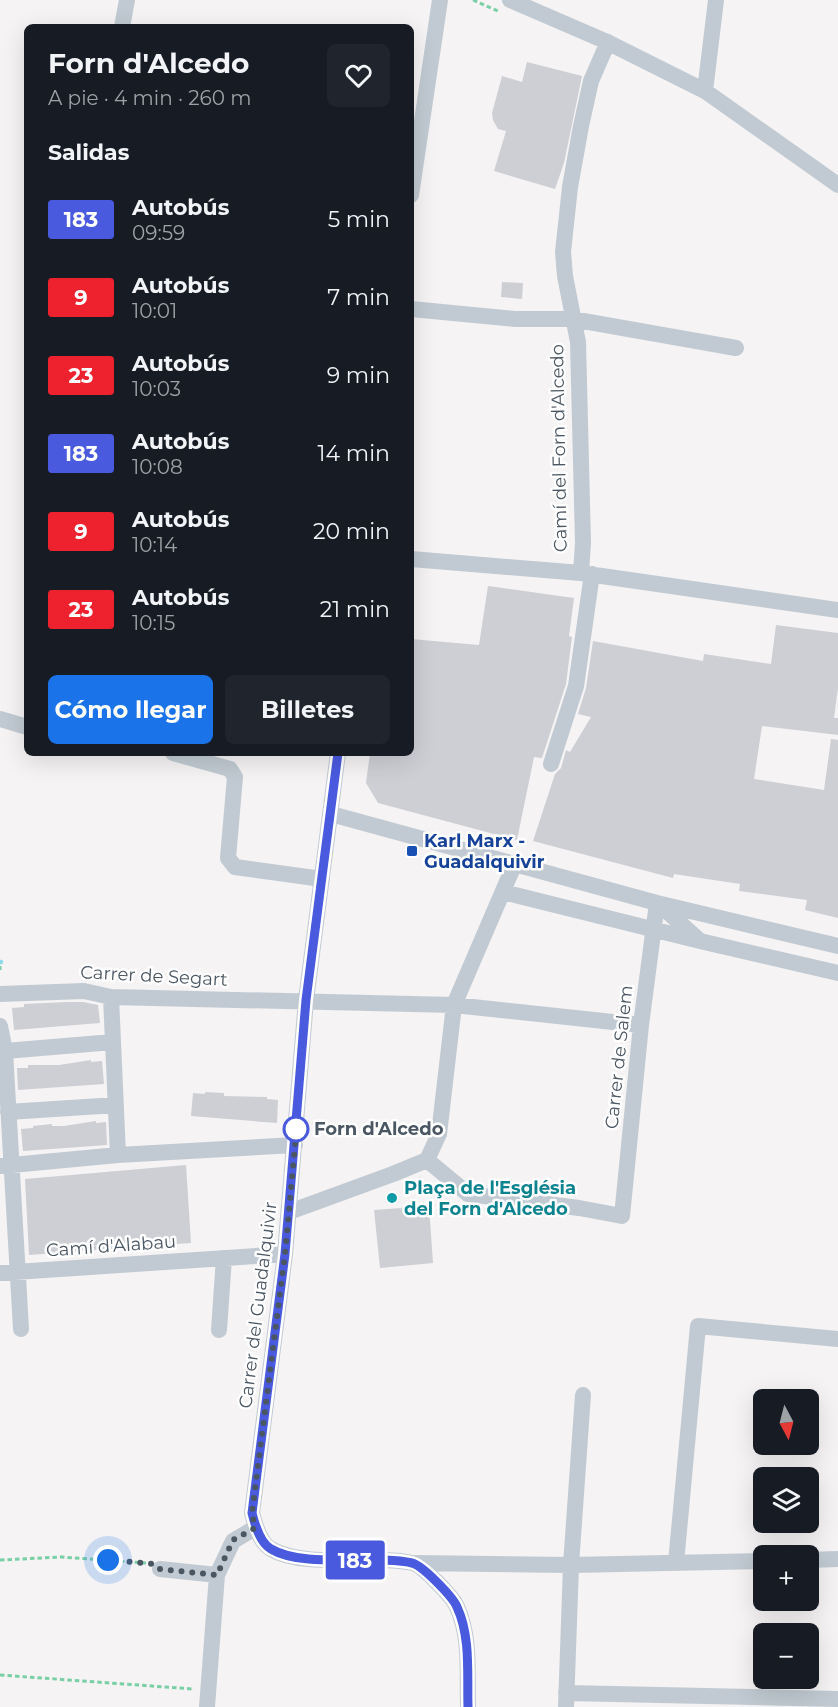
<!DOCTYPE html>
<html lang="es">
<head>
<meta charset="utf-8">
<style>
	body { margin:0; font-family:Montserrat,sans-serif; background:#20242c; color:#f1f3f6; height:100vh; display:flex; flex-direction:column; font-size:22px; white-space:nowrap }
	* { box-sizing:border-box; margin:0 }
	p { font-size:20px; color:#9ea1a6 }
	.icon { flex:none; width:33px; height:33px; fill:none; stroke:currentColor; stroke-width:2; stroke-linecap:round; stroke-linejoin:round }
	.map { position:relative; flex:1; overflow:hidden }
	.details { position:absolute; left:24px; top:24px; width:390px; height:732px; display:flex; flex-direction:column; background:#171b24; border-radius:9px; box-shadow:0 6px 24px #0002 }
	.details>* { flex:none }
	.badge { padding:0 12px; border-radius:4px; font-size:21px; line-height:39px }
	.needle { width:39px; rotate:173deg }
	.controls { position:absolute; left:753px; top:1389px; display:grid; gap:12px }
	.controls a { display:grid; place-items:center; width:66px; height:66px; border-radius:9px; background:#171b24; box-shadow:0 6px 24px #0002; font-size:30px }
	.you { position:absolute; width:30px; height:30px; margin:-15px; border:4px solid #fff; border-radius:50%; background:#1a73e8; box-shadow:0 0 0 9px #1a73e833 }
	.map>.badge { position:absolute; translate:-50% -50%; box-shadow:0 0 0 3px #fff }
	h2 { padding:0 24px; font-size:22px; line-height:54px }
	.round { display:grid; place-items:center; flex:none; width:63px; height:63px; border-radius:9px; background:#20242c }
	.head { display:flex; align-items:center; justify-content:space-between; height:102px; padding:0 24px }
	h1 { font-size:28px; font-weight:700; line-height:45px }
	.cta { display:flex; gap:12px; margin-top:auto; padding:12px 24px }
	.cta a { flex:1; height:69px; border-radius:9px; background:#1a73e8; color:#fff; font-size:24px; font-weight:700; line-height:69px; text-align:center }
	.cta a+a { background:#20242c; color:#f1f3f6 }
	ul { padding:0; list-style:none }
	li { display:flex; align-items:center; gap:18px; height:78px; padding:0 24px }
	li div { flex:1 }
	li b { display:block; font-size:22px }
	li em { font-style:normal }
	li .badge { min-width:66px; font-weight:700; text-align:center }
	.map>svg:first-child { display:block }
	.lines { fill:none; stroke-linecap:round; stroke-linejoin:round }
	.stream { stroke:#90daee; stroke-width:4.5 }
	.building { fill:#cdcfd5 }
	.path { stroke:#7ad0a6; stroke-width:3; stroke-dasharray:4.5 3; stroke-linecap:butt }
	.minor { stroke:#c1cad2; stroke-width:16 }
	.line-casing { stroke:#fff; stroke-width:14 }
	.line { stroke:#495adf; stroke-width:9 }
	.walk { stroke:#4a5661; stroke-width:6; stroke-dasharray:0 10.8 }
	.transit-dot { fill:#1a4fb4; stroke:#fff; stroke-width:2 }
	.stop-dot { fill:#fff; stroke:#495adf; stroke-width:3 }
	.culture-dot { fill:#0f9aa8; stroke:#fff; stroke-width:2 }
	.labels { text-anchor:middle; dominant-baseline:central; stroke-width:5; stroke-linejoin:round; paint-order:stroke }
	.street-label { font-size:18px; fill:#4a5661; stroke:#fff }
	.transit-label { font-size:18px; font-weight:bold; fill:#164399; stroke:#fff; text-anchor:start }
	.stop-label { font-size:18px; font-weight:bold; fill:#4a5661; stroke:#fff; text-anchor:start }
	.culture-label { font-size:18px; font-weight:bold; fill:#0d838f; stroke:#fff; text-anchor:start }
</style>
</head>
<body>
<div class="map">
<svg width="838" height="1707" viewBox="0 0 838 1707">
	<rect width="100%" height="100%" fill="#f5f3f3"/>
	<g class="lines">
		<path class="stream" d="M0,962H1"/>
	</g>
	<path class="building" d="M527,62L582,76L564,163L555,189L494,171L506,131L498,129L493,120L492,113L502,76L522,82Z
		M502,282L523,283L522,299L501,297Z
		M488,586L574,598L569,636L572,637L566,684L542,758L534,757L517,840L378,803L366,783L370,753H411V639L479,645Z
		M776,625L838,633V688L834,718H838V735L762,726L754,779L824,790L831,739L838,740V918L805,910L807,900L739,891L740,884L674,874L673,878L533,841L555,774L561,768L566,750L570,752L591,717L578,714L586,688L593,641L703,661L704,654L771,664Z
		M67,1002H83L98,1005L100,1023L14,1030L12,1008L24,1007V1004Z
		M91,1060V1062L102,1061L104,1084L18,1090L17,1068H28V1065H59Z
		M205,1092L224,1093V1096L267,1097V1099L278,1100L277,1123L191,1116L193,1093L205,1094Z
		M96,1121V1123L106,1122L107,1145L23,1151L21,1129L33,1128V1126L52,1124V1126H64Z
		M186,1165L191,1243L29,1255L25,1179Z
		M429,1206L433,1263L380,1268L374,1210Z"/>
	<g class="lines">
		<path class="path" d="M473,0L498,11
			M0,966V970
			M0,1560L62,1557L146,1563
			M0,1675L193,1689"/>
		<path class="minor" d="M510,0L605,41L705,91L838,185
			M122,27L127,0
			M705,91L716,0
			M411,195L440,0
			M411,309L515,319H572L736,348
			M411,559L581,573L838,610
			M581,573L583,543L578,342L565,276L563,252L570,187L581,126L591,81L608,42
			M0,719L27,727
			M173,753L230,769L235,777L228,858L235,867L322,879
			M338,753L306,1000L285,1254L252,1513C255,1525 260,1543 271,1549C305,1569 373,1554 412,1563C422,1565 453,1597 457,1607C471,1637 467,1675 468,1707
			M551,764L576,686L592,574
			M331,814L657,903L838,946
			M503,892L700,941
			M660,905L700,941L838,973
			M0,994L84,991L111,997L454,1005L641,1025
			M111,997L118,1155
			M0,1026L5,1051L21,1329
			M5,1051L113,1042
			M8,1112L116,1105
			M427,1160L468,1194L579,1208L622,1216L641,1025L657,903
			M1,1166L118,1155L295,1145
			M289,1212L393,1174L427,1160L439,1134L454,1005L515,863
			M0,1273L285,1254
			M219,1330L224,1258
			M808,1560L838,1559
			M414,1563L571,1565L583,1395
			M676,1563L698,1326L838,1339
			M160,1569L217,1575
			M566,1693L838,1699
			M207,1707L217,1575L233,1541L255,1528
			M566,1707L571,1565L764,1561"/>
	</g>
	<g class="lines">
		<g class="line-casing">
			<path id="line" d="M338,753L306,1000L285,1254L252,1513C255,1525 260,1543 271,1549C305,1569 373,1554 412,1563C422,1565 453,1597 457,1607C471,1637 467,1675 468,1707"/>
		</g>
		<use href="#line" class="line"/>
		<path class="walk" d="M108,1560L154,1564L160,1569L217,1575L233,1540L255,1528L252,1513L285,1254L297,1124L296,1129"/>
	</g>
	<rect class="transit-dot" x="406" y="845" width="12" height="12" rx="3"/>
	<circle class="stop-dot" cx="296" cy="1129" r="12"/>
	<circle class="culture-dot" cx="392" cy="1198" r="6"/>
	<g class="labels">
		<g class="street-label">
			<text transform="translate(559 448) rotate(-91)">Camí del Forn d'Alcedo</text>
			<text transform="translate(154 976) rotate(3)">Carrer de Segart</text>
			<text transform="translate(619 1057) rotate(-84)">Carrer de Salem</text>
			<text transform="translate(111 1246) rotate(-4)">Camí d'Alabau</text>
			<text transform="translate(258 1305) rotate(-83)">Carrer del Guadalquivir</text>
		</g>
		<g class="transit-label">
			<text x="424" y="841">Karl Marx -<tspan x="424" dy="21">Guadalquivir</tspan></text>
		</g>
		<g class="stop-label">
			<text x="314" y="1129">Forn d'Alcedo</text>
		</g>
		<g class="culture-label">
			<text x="404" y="1188">Plaça de l'Església<tspan x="404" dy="21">del Forn d'Alcedo</tspan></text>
		</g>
	</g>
</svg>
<div class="controls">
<a><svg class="needle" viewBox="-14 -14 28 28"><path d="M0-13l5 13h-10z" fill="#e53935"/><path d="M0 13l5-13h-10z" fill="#9ea1a6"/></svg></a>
<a><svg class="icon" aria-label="layers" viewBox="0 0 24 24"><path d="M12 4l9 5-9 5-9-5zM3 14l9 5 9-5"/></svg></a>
<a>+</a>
<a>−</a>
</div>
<div class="you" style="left:108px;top:1560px"></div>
<b class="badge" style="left:355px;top:1560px;background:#495adf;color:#fff">183</b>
<section class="details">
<div class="head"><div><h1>Forn d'Alcedo</h1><p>A pie · 4 min · 260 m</p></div><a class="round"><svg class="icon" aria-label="heart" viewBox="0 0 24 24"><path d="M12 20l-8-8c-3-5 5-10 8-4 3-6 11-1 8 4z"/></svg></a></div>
<h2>Salidas</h2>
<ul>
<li><span class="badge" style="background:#495adf;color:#fff">183</span><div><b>Autobús</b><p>09:59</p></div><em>5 min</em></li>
<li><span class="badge" style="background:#ed222e;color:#fff">9</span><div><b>Autobús</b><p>10:01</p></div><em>7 min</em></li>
<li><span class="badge" style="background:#ed222e;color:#fff">23</span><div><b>Autobús</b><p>10:03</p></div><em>9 min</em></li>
<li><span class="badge" style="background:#495adf;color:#fff">183</span><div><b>Autobús</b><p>10:08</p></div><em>14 min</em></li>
<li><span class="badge" style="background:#ed222e;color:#fff">9</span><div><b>Autobús</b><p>10:14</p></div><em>20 min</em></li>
<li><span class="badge" style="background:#ed222e;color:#fff">23</span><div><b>Autobús</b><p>10:15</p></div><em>21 min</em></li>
</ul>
<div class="cta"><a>Cómo llegar</a><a>Billetes</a></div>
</section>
</div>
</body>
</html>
